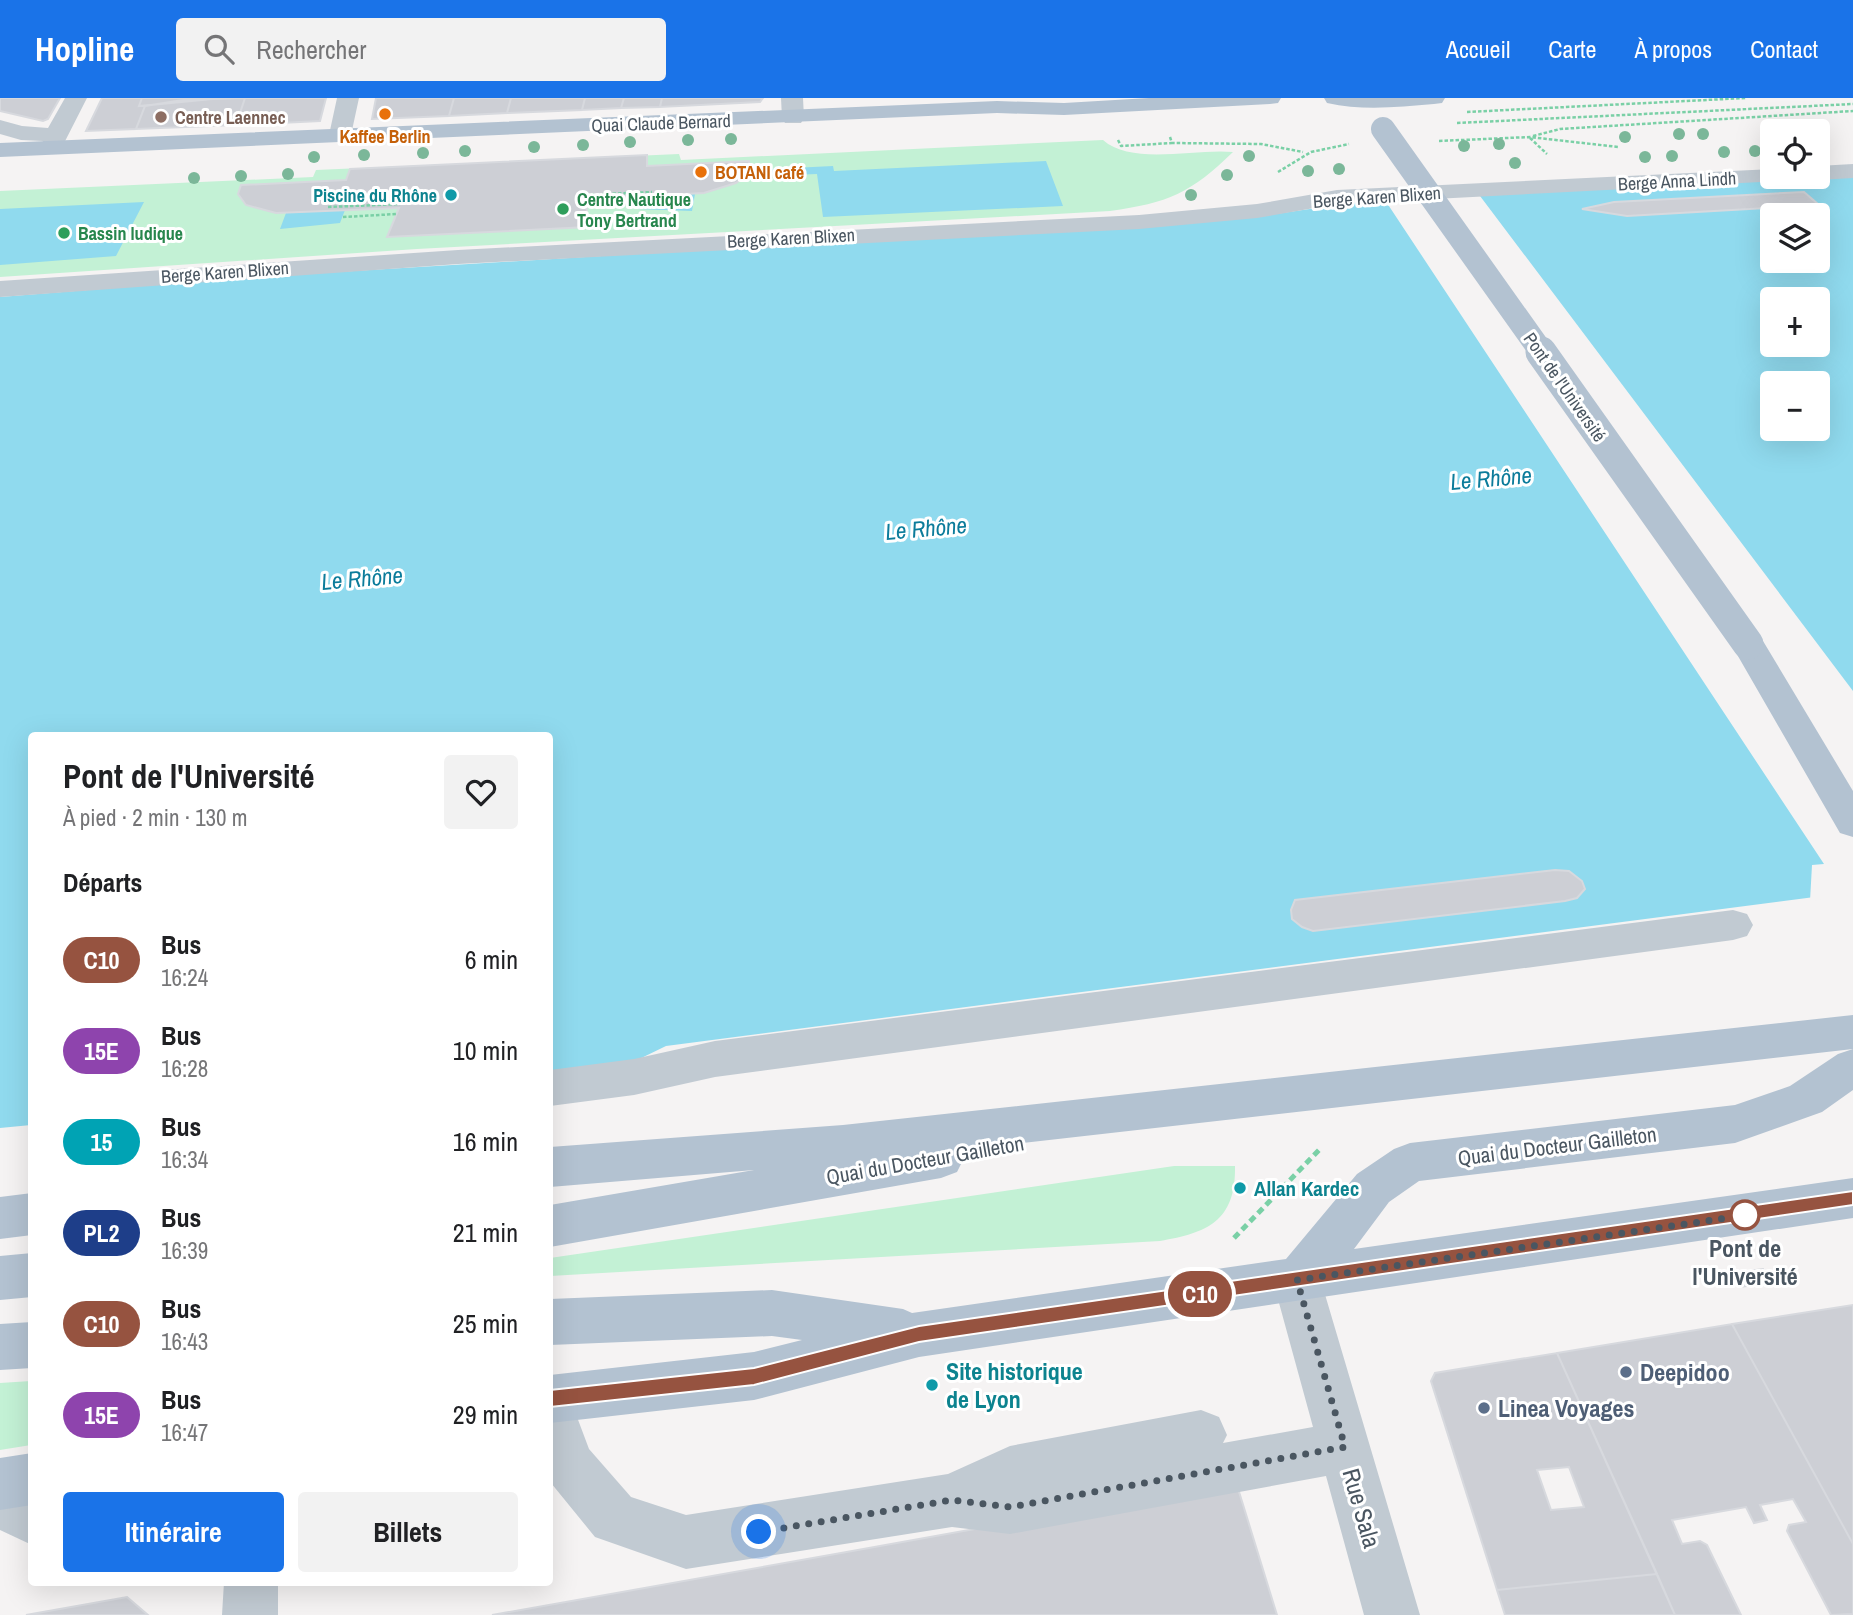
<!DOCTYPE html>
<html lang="fr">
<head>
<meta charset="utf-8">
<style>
	body { margin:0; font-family:"Archivo Narrow",sans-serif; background:#f2f2f2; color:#202124; height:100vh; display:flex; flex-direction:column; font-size:26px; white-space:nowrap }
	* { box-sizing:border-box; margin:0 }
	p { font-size:23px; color:#757577 }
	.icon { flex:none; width:38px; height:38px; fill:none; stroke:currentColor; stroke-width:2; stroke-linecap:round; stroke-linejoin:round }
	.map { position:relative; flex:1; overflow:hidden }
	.sheet { position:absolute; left:28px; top:634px; width:525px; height:854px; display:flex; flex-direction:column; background:#fff; border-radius:7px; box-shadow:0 7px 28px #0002 }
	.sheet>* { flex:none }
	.badge { padding:0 14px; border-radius:23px; font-size:24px; line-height:46px }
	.controls { position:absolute; left:1760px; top:21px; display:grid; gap:14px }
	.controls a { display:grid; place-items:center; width:70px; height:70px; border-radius:7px; background:#fff; box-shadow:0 7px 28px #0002; font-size:35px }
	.you { position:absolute; width:35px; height:35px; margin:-18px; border:5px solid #fff; border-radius:50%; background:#1a73e8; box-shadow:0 0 0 10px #1a73e833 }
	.map>.badge { position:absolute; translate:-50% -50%; box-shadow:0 0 0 4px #fff }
	h2 { padding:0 35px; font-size:26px; line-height:63px }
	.round { display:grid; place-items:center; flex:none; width:74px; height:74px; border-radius:7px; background:#f2f2f2 }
	.overview { display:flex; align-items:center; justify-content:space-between; height:119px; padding:0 35px }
	h1 { font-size:33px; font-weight:700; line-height:52px }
	.action { display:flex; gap:14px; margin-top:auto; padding:14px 35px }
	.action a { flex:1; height:80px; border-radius:7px; background:#1a73e8; color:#fff; font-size:28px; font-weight:700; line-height:80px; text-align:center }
	.action a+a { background:#f2f2f2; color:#202124 }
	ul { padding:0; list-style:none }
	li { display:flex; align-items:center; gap:21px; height:91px; padding:0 35px }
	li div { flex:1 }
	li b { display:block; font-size:26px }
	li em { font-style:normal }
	li .badge { min-width:77px; font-weight:700; text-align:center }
	header { display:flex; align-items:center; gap:42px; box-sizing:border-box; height:98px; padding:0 35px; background:#1a73e8; color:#fff }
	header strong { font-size:33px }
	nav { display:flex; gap:38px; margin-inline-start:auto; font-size:24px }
	.search { width:490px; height:63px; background:#f2f2f2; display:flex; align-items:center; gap:18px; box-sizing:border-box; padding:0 24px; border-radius:7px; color:#757577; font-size:26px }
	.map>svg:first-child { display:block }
	.green { fill:#c3f1d5 }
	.water { fill:#90daee; fill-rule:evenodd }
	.pier { fill:#f5f3f3 }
	.building { fill:#cdcfd5; stroke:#d7d9de; stroke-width:2; fill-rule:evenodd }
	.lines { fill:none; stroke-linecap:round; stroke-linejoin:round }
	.path-far1 { stroke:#7ad0a6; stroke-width:2.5; stroke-dasharray:3.5 2; stroke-linecap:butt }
	.path { stroke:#7ad0a6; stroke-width:5; stroke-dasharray:7 4.5; stroke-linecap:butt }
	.minor { fill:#c1cad2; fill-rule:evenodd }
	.major { fill:#b3c2d1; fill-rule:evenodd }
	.major-bridge-far1 { stroke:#b3c2d1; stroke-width:24 }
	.major-bridge { stroke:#b3c2d1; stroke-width:31 }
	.tree { fill:#7bb799 }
	.line { fill:#965340; stroke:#fff; stroke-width:2 }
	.walk { stroke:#4a5661; stroke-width:7; stroke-dasharray:0 12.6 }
	.food-dot { fill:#e8710a; stroke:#fff; stroke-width:2.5 }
	.education-dot { fill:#8d6e63; stroke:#fff; stroke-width:2.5 }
	.culture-dot { fill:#0f9aa8; stroke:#fff; stroke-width:2.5 }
	.leisure-dot { fill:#2e9e5b; stroke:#fff; stroke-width:2.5 }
	.stop-dot { fill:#fff; stroke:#965340; stroke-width:3.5 }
	.service-dot { fill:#5c6f8a; stroke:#fff; stroke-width:2.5 }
	.labels { text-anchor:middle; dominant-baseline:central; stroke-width:6; stroke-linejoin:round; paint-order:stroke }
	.far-education-label { font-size:18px; font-weight:bold; fill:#785e54; stroke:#fff; text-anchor:start }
	.far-street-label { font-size:18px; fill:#4a5661; stroke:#fff }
	.far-food-label { font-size:18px; font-weight:bold; fill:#c56008; stroke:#fff }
	.far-culture-label { font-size:18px; font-weight:bold; fill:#0d838f; stroke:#fff; text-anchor:end }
	.far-leisure-label { font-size:18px; font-weight:bold; fill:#27864d; stroke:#fff; text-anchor:start }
	.street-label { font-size:21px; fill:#4a5661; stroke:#fff }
	.culture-label { font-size:21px; font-weight:bold; fill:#0d838f; stroke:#fff; text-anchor:start }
	.water-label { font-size:23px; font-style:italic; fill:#0c7c9b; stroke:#fff }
	.near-stop-label { font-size:24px; font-weight:bold; fill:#4a5661; stroke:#fff }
	.near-culture-label { font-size:24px; font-weight:bold; fill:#0d838f; stroke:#fff; text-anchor:start }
	.near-service-label { font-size:24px; font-weight:bold; fill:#4e5e75; stroke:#fff; text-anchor:start }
	.near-street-label { font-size:24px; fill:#4a5661; stroke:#fff }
</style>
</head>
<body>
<header>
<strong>Hopline</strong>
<div class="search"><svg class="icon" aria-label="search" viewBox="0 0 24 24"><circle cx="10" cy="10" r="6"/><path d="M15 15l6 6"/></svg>Rechercher</div>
<nav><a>Accueil</a><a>Carte</a><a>À propos</a><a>Contact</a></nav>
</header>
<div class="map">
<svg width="1853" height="1517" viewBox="0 0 1853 1517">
	<rect width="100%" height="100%" fill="#f5f3f3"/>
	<path class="green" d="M1103,42C1132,68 1196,50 1233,54C1191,95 1168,105 1110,113L417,151L0,179V93L313,79L316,72L679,56L681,62Z
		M1174,1068H1235C1236,1122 1209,1135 1160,1143L550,1178V1160Z
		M31,1283V1347L0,1352V1285Z"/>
	<path class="water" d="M1046,63L1063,108L823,119L817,76L743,79L749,72L833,68L834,73Z
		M1853,78V794L666,948L629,966L550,974V637H32L31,1027L0,1030V199L238,180L1261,118L1358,104ZM1773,117H1818V163H1773ZM1773,201H1818V247H1773ZM1773,285H1818V331H1773Z
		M695,96L692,113L638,111V99Z
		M144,104L116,158L0,167V111Z
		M345,112L340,125L280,131L286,115Z"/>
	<path class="pier" d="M1477,94L1853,593V797L1810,803L1812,767L1824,766L1383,99Z"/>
	<path class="building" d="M0,0H60L48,21L43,23L0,13Z
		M102,0H142L139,8H145L136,31L86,33Z
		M142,0H223L139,8Z
		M245,0L236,27L136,31L145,8L183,2Z
		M245,0H326L320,23L236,27Z
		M376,0H454L449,18L372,21Z
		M454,0H511L507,15L449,18Z
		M511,0H585L582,12L507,15Z
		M585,0H624L621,10L582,12Z
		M624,0H662L660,9L621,10Z
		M662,0H763L760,4L660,9Z
		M647,57V68L749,63V68L744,79L736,85L704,95L586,101L588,129L387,139L399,110L276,115L246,107L238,96L241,87L346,82L350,71Z
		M1804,94L1819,107L1627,118L1582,111L1614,104Z
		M1555,772L1569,773L1582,783L1585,791L1577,800L1565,803L1313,833L1302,829L1292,821L1291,812L1295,802Z
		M1763,1171L1771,1184L1741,1189L1733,1175Z
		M1853,1207V1446L1732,1226Z
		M1732,1226L1853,1446V1516L1831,1517L1787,1433L1789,1427L1806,1424L1793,1401L1760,1407L1767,1422L1754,1425L1746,1409L1672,1422L1682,1446L1700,1443L1707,1447L1741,1517H1675L1557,1255Z
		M1557,1255L1657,1476L1497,1492L1431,1283L1435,1275ZM1569,1369L1584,1409L1551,1412L1537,1372Z
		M1236,1384L1277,1517H492L841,1455Z
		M1657,1476L1675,1517H1505L1497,1492Z
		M127,1499L148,1517H26Z"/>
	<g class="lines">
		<path class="path-far1" d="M1467,14L1746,0
			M1457,25L1853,6
			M1533,38L1560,31L1853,13
			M1170,39L1172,45L1261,46L1303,54
			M1530,40L1547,56
			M1118,42L1121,48L1172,45
			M1439,43L1530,39L1618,49
			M1278,74L1311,54L1349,46
			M772,80L778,69
			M585,97L652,94
			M586,107L638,105
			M328,109L400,106
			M343,119L397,116"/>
		<path class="path" d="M1234,1140L1321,1050"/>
		<path class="minor" d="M65,0H87L59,55H43L40,50L43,43L21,42L0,36V22L22,28L48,30Z
			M337,0H359L351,37L348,42H332L329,37Z
			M781,0H803L804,20L801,25H785L782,20Z
			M1853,66V80L1818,82L1809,79H1818V68Z
			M1773,71V79H1784L1781,83L1337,106L1257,120L1139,131L458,166L0,199V183L458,152L1139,117L1257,106L1337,92Z
			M1733,812L1747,816L1753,827L1747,838L1733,842L715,979L634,997L550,1008V972L634,961L715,943Z
			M1297,1161L1314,1167L1321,1183L1420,1517H1364L1326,1378L1010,1436L952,1429L686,1471L595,1439L551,1385L550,1287L568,1295L589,1351L631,1399L686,1417L948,1376L1010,1348L1201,1312L1219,1319L1227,1337L1223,1345L1313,1329L1273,1183L1280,1167Z
			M0,1376L32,1391V1447L0,1432Z
			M224,1484H278V1517H222Z"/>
		<path class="major" d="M1149,0H1281L1278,5L1270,6L1064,17L997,15L0,59V45L997,3L1064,5Z
			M1324,0H1445L1442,5L1434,6C1398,9 1363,13 1327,5Z
			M1748,535L1760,538L1853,693V739L1840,735L1731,546L1736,538Z
			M1853,917V951L960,1052L964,1060L957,1074L941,1080L550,1149V1107L754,1072L550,1089V1049L843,1027Z
			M1853,951V992L1822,1014L1735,1045L1419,1083L1389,1104L1354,1151L1853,1080V1120L919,1259L754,1302L550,1325V1277L754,1254L802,1242L772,1238L550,1247V1201L772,1192L903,1211L912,1215L1286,1161L1357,1076L1394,1051L1410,1045L1735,1007L1790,988L1838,956Z
			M32,1095V1137L0,1141V1099Z
			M32,1155V1199L0,1202V1158Z
			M32,1224V1270L0,1272V1226Z
			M32,1355V1407L0,1412V1360Z"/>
		<path class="major-bridge-far1" d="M1383,31L1543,256"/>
		<path class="major-bridge" d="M1541,254L1748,546"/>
	</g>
	<g class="tree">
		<circle cx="1679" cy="36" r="6"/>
		<circle cx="1703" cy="36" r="6"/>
		<circle cx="1625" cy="39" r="6"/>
		<circle cx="731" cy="41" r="6"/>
		<circle cx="688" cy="42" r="6"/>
		<circle cx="630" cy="44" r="6"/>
		<circle cx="1499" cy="46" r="6"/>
		<circle cx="583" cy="47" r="6"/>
		<circle cx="1464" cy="48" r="6"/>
		<circle cx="534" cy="49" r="6"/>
		<circle cx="465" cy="53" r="6"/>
		<circle cx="1755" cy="53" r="6"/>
		<circle cx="1724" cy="54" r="6"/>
		<circle cx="423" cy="55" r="6"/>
		<circle cx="364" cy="57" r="6"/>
		<circle cx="1249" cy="58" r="6"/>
		<circle cx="1672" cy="58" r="6"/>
		<circle cx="314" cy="59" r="6"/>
		<circle cx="1645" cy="59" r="6"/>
		<circle cx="1515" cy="65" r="6"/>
		<circle cx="1339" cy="71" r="6"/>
		<circle cx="1308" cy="73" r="6"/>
		<circle cx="288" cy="76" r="6"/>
		<circle cx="1227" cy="77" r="6"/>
		<circle cx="241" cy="78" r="6"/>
		<circle cx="194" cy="80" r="6"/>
		<circle cx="1191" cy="97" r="6"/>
	</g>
	<path class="line" d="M1853,1093V1107L919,1244L754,1287L550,1309L543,1307L540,1301L543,1294L550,1292L754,1270L919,1228Z"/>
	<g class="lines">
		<path class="walk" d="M759,1434L952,1402L1010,1409L1345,1349L1297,1182L1748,1117H1745"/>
	</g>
	<g class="food-dot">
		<circle cx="385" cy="16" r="7"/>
		<circle cx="701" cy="74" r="7"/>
	</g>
	<circle class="education-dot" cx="161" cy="19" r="7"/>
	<g class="culture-dot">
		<circle cx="451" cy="97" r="7"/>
		<circle cx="1240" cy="1090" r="7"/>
		<circle cx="932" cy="1287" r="7"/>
	</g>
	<g class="leisure-dot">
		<circle cx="563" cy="111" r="7"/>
		<circle cx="64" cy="135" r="7"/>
	</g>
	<circle class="stop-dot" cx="1745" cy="1117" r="14"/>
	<g class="service-dot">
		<circle cx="1626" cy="1274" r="7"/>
		<circle cx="1484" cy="1310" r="7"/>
	</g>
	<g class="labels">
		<g class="far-education-label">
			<text x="175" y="19">Centre Laennec</text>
		</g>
		<g class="far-street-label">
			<text transform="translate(661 25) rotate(-2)">Quai Claude Bernard</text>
			<text transform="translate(1677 83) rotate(-3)">Berge Anna Lindh</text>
			<text transform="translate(1377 99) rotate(-4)">Berge Karen Blixen</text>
			<text transform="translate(791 140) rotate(-3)">Berge Karen Blixen</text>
			<text transform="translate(225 174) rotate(-4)">Berge Karen Blixen</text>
			<text transform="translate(1565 289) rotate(55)">Pont de l'Université</text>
		</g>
		<g class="far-food-label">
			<text x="385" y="38">Kaffee Berlin</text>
			<text x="715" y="74" text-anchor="start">BOTANI café</text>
		</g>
		<g class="far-culture-label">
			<text x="437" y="97">Piscine du Rhône</text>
		</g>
		<g class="far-leisure-label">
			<text x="577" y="101">Centre Nautique<tspan x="577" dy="21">Tony Bertrand</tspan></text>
			<text x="78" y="135">Bassin ludique</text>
		</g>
		<g class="street-label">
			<text transform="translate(1557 1048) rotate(-7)">Quai du Docteur Gailleton</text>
			<text transform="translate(925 1062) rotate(-10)">Quai du Docteur Gailleton</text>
		</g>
		<g class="culture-label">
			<text x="1254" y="1090">Allan Kardec</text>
		</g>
		<g class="water-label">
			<text transform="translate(1491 380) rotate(-5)">Le Rhône</text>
			<text transform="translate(926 430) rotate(-5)">Le Rhône</text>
			<text transform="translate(362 480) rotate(-5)">Le Rhône</text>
		</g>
		<g class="near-stop-label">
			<text x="1745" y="1150">Pont de<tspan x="1745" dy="28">l'Université</tspan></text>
		</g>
		<g class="near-culture-label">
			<text x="946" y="1273">Site historique<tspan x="946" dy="28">de Lyon</tspan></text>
		</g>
		<g class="near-service-label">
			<text x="1640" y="1274">Deepidoo</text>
			<text x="1498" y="1310">Linea Voyages</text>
		</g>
		<g class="near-street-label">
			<text transform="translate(1362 1410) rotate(74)">Rue Sala</text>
		</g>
	</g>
</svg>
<div class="controls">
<a><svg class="icon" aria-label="locate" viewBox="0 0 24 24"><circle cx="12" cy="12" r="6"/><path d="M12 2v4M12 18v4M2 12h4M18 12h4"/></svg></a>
<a><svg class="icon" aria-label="layers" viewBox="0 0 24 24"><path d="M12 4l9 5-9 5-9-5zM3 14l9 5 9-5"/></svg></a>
<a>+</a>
<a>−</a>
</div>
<div class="you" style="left:759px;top:1434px"></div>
<b class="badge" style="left:1200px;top:1196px;background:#965340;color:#fff">C10</b>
<section class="sheet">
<div class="overview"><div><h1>Pont de l'Université</h1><p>À pied · 2 min · 130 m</p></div><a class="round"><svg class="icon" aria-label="heart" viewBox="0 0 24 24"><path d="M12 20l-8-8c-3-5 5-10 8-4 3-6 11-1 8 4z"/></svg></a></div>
<h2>Départs</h2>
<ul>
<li><span class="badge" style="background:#965340;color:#fff">C10</span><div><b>Bus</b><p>16:24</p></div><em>6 min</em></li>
<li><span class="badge" style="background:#8e44ad;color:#fff">15E</span><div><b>Bus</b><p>16:28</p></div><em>10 min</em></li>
<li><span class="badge" style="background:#00a3b4;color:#fff">15</span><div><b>Bus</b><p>16:34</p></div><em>16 min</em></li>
<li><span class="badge" style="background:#1e3e89;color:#fff">PL2</span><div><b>Bus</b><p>16:39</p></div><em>21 min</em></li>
<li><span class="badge" style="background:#965340;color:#fff">C10</span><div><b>Bus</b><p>16:43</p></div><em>25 min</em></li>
<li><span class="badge" style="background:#8e44ad;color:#fff">15E</span><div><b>Bus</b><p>16:47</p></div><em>29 min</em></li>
</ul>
<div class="action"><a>Itinéraire</a><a>Billets</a></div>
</section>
</div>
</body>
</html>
